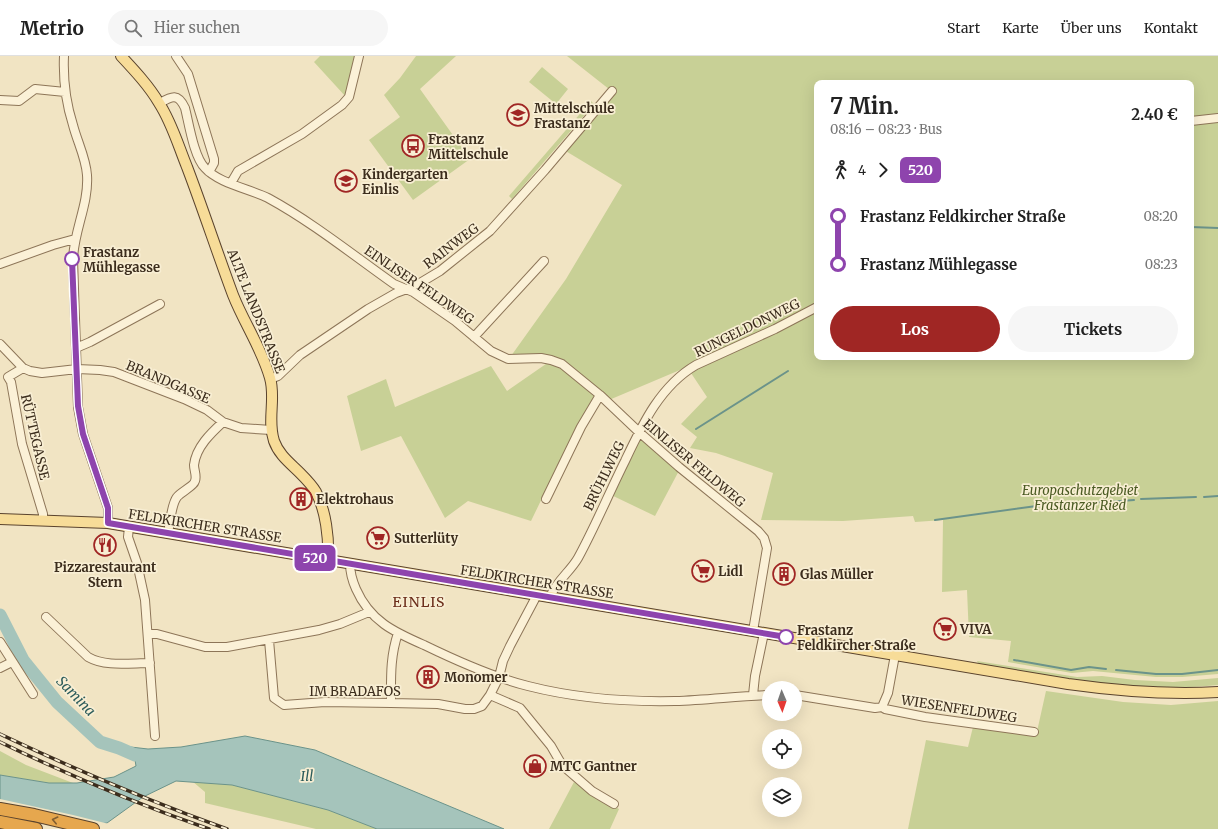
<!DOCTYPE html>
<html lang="de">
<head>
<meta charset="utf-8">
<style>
	body { margin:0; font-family:Merriweather,serif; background:#f6f6f6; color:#222; height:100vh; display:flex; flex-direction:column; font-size:15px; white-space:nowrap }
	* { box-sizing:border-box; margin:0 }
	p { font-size:13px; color:#767676 }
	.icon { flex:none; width:22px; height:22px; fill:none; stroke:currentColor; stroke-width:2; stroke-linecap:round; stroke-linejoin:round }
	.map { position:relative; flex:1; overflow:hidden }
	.details { position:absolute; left:814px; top:24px; width:380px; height:280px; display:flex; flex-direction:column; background:#fff; border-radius:8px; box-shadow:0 4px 16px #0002 }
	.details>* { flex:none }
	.badge { padding:0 8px; border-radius:6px; font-size:14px; line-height:26px }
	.needle { width:26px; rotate:178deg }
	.fabs { position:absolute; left:762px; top:625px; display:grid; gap:8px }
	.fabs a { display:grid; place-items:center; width:40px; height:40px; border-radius:50%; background:#fff; box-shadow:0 4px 16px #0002; font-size:20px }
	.map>.badge { position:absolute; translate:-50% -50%; box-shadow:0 0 0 2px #fff }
	.legs { display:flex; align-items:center; gap:6px; height:44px; padding:0 16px; font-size:13px }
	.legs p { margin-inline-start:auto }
	.headline { display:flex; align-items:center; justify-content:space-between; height:68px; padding:0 16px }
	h1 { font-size:22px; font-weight:700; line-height:30px }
	.primary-button { display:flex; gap:8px; margin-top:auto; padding:8px 16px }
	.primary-button a { flex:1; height:46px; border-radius:24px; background:#a02624; color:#fff; font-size:16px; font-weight:700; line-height:46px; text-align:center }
	.primary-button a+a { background:#f6f6f6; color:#222 }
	ul { padding:0 16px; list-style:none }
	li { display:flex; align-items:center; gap:14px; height:48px; font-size:15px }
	li i { display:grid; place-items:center; width:6px; height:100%; margin:0 5px; background:currentColor }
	li i::after { content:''; width:10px; height:10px; margin:-5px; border:3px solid; border-radius:50%; background:#fff }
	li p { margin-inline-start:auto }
	li:first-child i { background:linear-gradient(#0000 50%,currentColor 0) }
	li:last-child i { background:linear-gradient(currentColor 50%,#0000 0) }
	header { display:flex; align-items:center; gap:24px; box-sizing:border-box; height:56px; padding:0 20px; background:#fff; border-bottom:1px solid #e0e0e0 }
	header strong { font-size:19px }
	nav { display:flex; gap:22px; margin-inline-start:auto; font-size:14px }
	.search { width:280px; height:36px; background:#f6f6f6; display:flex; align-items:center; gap:10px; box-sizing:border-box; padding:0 14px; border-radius:22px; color:#767676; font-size:15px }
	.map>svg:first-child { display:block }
	.green { fill:#c8d096; fill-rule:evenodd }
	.water { fill:#a5c4bb; stroke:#6b938a }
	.pier { fill:#f1e4c3 }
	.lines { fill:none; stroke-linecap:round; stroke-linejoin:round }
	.stream { stroke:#6b938a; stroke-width:2 }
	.river { stroke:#a5c4bb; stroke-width:13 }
	.minor-casing { stroke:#8d7558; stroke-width:10 }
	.major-casing { stroke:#5a432d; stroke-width:12 }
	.highway-casing { stroke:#5a432d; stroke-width:14 }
	.minor { stroke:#fbf1d7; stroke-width:8 }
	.major { stroke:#f7dc98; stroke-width:10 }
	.highway { stroke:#e6a74e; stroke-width:12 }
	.rail-casing { stroke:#3c2d1d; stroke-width:3.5 }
	.rail { stroke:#f8eed3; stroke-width:2; stroke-dasharray:6; stroke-linecap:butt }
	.oneway { stroke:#805e31 }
	.line-1-casing { stroke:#fff; stroke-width:9 }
	.line-1 { stroke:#8e44ad; stroke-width:6 }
	.stop-1-dot { fill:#fff; stroke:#8e44ad; stroke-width:2 }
	.labels { text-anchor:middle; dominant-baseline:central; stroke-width:3.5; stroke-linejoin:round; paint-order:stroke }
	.poi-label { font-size:13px; font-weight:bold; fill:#3c2d1d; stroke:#f8eed3; text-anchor:start }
	.street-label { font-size:13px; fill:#3c2d1d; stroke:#f8eed3 }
	.stop-label { font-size:13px; font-weight:bold; fill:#3c2d1d; stroke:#f8eed3; text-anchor:start }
	.park-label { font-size:13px; font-style:italic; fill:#4a5a22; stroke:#f8eed3 }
	.neighbourhood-label { font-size:14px; letter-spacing:1px; fill:#6b2d1a; stroke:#f8eed3 }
	.water-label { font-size:14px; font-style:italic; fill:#2c5c5b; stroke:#f8eed3 }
</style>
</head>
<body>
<header>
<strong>Metrio</strong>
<div class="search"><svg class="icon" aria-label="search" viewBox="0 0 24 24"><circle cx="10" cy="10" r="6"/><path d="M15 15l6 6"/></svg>Hier suchen</div>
<nav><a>Start</a><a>Karte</a><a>Über uns</a><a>Kontakt</a></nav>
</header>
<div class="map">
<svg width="1218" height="773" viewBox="0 0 1218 773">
	<rect width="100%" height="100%" fill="#f1e4c3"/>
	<path class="green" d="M320,0H356L346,41L314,6Z
		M416,0H456L420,33L470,103L413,144L369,84L400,61L384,39L400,22Z
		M567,0H1218V618L1182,621H1156L1093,615L1072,617L1008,606L1011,585L969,581L967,534L942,536L943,464L915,466L913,460L843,465L761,464L773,417L716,397L690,392L697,381L681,368L707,341L687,311L609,344L599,336L578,368L531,465L468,445L445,462L401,380L361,395L347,340L386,323L395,351L491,310L507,335L556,301L511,300L566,223L622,129L564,94L614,37ZM817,27H1191V301H817Z
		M542,11L568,33L556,48L529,26Z
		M591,45L594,48L512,143L509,140Z
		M637,370L682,409L655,460L607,437Z
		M977,605L1077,621L1102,620L1135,624L1173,626L1218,622V629C1197,631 1175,632 1154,631C1096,629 1037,618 979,609Z
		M1046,635L1123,646L1171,649L1218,645V773H908L926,684L968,691L973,671L1036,680Z
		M0,695L26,709L73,727H49L0,719Z
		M192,725L232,729L328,754L377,773H316L205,747V736Z
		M574,726L619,753L610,773H549Z"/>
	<path class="water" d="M245,680L315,694L504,773H377L328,754L232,729L176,725L143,741L107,767L60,773H0V719L49,727H77L114,721L136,710L135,704L121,697L119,692L122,690L148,693L181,691Z"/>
	<path class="pier" d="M0,743L73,759L109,768L75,773H0Z"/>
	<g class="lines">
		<path class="stream" d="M1191,171L1218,172
			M696,373L788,315
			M1204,441L1218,440
			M1141,443L1196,441
			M1107,446L1134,444
			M935,464L1044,449L1065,447L1086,448L1099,446
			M1014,604L1071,614L1089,611L1106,613
			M1116,614L1156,618H1182L1218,614"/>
		<path class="river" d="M0,559L23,604L57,646L100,686L119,692L135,699"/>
		<g class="minor-casing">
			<path id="minor" d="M64,0C63,23 66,47 73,69C77,85 86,102 87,119C89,148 74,174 73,203L78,351L83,378L108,452V467
				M176,0L188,18L214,103V107L209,116
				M0,44L19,45L35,33L65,36
				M160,47C172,40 178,37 185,52C189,68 194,101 205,112C218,127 250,133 268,142C312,166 353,199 394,228L413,236L455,265L491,295L508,303L541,302L551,304L562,308L600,339L639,376L679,411L758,475L764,482L767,492L753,575
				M1191,65L1218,62
				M231,127L238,115L302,78L342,49L349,41L359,0
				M0,208L53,189L75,183
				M474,281L544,205
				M0,288L23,312L30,315L42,317L77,313L100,314L114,316L184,343L207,354L223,366L241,372L271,374
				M76,292L90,286L160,248
				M23,312L8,321L11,326L22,388L43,458V464
				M270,323L278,320L300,299L368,253L396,237L415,230L440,215L490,175L545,114L612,35
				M546,443L581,371L600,339
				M129,471L128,481L137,507L145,544L155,680
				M168,477C170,468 171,449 177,441C181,436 194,430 195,425C197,420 194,414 194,409C196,391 211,377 223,366
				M350,507C350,517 352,524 356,533C370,565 394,576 424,589C457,605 492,621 528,630C575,642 627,646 675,645C707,644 738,640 769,639
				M550,541C557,524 570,516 578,502C595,471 609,437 625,405C642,369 660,330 696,309L775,273L817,251
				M46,561L88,601C105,611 130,607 150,607
				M148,578H157L205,591H227L319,574L340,568L369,556
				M269,584L274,642L284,649L325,646L391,647L438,648L465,653H474L482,650L490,639L499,621L503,605L510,590L537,539
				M0,586L33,638
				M0,612L12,606
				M490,639L520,652L551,690L562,709L592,735L614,748
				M753,639L755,620L764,577
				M795,639L875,652L882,651L885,653L925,661L1034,676
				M391,647C391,621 390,601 398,577
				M882,651L888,637L895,599"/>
		</g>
		<g class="major-casing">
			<path id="major" d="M121,0C135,15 149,30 159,47C172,67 178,89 187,111C203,153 217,196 233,239C244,267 262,293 270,322C276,342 267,364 274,385C279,399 290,407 300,417C306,423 312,429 316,436C326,455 329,482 328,504
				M0,463L108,467L1068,628C1118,635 1167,639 1218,636"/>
		</g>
		<g class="highway-casing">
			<path id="highway" d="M0,753L34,759L93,773
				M0,766L36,773"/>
		</g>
		<use href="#minor" class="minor"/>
		<use href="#major" class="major"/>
		<use href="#highway" class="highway"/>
		<g class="rail-casing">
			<path id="rail" d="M0,678C74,713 149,745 227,773
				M0,686C68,719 137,748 209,773"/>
		</g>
		<use href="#rail" class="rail"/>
	</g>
	<defs><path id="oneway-chevron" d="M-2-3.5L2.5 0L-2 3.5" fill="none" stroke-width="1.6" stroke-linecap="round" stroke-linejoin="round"/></defs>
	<use class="oneway" href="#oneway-chevron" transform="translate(55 764) rotate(-167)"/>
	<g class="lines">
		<g class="line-1-casing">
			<path id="line-1" d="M72,203L78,350L83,378L108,452V467L786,581"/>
		</g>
		<use href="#line-1" class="line-1"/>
	</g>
	<defs>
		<g id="school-ring" transform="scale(1.15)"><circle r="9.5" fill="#f8eed3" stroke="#a02624" stroke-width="1.5"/><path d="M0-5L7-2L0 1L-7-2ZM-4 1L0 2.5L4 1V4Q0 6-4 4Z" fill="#a02624"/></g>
		<g id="bus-ring" transform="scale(1.15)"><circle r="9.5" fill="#f8eed3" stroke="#a02624" stroke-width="1.5"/><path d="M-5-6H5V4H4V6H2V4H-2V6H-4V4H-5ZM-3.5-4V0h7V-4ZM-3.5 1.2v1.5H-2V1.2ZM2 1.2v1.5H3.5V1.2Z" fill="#a02624"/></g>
		<g id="building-ring" transform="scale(1.15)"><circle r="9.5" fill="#f8eed3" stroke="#a02624" stroke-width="1.5"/><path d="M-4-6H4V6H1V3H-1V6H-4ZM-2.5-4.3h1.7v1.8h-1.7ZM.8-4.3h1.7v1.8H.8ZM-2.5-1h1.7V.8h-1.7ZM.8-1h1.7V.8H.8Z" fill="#a02624"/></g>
		<g id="supermarket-ring" transform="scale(1.15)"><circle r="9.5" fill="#f8eed3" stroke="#a02624" stroke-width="1.5"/><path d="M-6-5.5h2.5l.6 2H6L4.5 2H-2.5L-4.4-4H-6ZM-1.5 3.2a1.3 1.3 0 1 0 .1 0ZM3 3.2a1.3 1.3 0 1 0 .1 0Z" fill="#a02624"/></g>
		<g id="restaurant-ring" transform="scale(1.15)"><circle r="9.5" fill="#f8eed3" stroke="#a02624" stroke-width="1.5"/><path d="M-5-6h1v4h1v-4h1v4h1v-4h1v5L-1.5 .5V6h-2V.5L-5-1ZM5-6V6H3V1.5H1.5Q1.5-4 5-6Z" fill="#a02624"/></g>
		<g id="shop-ring" transform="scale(1.15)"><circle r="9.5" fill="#f8eed3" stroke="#a02624" stroke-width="1.5"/><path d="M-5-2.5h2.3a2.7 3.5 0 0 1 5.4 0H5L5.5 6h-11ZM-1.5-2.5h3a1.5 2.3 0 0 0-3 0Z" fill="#a02624"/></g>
	</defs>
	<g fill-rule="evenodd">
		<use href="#school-ring" x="518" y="59"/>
		<use href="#bus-ring" x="413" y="90"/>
		<use href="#school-ring" x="346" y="125"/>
		<use href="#building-ring" x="301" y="443"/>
		<use href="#supermarket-ring" x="378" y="482"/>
		<use href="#restaurant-ring" x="105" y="489"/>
		<use href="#supermarket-ring" x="703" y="515"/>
		<use href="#building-ring" x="784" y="518"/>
		<use href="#supermarket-ring" x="945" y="573"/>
		<use href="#building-ring" x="428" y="621"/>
		<use href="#shop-ring" x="535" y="710"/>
	</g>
	<g class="stop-1-dot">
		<circle cx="72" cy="203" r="7"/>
		<circle cx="786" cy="581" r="7"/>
	</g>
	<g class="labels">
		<g class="poi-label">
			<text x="534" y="52">Mittelschule<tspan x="534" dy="15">Frastanz</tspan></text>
			<text x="428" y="83">Frastanz<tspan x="428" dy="15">Mittelschule</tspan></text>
			<text x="362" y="118">Kindergarten<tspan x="362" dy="15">Einlis</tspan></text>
			<text x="316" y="443">Elektrohaus</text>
			<text x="394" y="482">Sutterlüty</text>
			<text x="105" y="511" text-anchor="middle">Pizzarestaurant<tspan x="105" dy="15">Stern</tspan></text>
			<text x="718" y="515">Lidl</text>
			<text x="800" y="518">Glas Müller</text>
			<text x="960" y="573">VIVA</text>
			<text x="444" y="621">Monomer</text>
			<text x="550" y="710">MTC Gantner</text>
		</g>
		<g class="street-label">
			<text transform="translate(451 190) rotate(-37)">RAINWEG</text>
			<text transform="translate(419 229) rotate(34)">EINLISER FELDWEG</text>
			<text transform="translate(256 255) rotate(68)">ALTE LANDSTRASSE</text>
			<text transform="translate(747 272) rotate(-26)">RUNGELDONWEG</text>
			<text transform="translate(168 326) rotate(23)">BRANDGASSE</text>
			<text transform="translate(35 381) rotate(77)">RÜTTEGASSE</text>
			<text transform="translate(694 407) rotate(40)">EINLISER FELDWEG</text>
			<text transform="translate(604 420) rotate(-64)">BRÜHLWEG</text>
			<text transform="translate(205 470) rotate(9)">FELDKIRCHER STRASSE</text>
			<text transform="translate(537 526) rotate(9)">FELDKIRCHER STRASSE</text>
			<text x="355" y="635">IM BRADAFOS</text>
			<text transform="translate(959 653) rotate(9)">WIESENFELDWEG</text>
		</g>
		<g class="stop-label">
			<text x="83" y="196">Frastanz<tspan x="83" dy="15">Mühlegasse</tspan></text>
			<text x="797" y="574">Frastanz<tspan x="797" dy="15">Feldkircher Straße</tspan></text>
		</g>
		<g class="park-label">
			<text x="1080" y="434">Europaschutzgebiet<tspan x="1080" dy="15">Frastanzer Ried</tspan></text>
		</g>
		<g class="neighbourhood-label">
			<text x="419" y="546">EINLIS</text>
		</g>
		<g class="water-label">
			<text transform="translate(76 640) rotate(46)">Samina</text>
			<text x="307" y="720">Ill</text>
		</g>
	</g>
</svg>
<div class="fabs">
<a><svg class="needle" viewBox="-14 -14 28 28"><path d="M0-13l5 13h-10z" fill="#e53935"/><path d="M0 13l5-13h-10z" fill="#767676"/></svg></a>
<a><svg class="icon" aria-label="locate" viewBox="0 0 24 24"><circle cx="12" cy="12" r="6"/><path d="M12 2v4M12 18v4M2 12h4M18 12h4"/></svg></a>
<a><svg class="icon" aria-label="layers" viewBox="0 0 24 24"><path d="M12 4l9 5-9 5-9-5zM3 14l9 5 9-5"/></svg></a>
</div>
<b class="badge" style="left:315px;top:502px;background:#8e44ad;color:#fff">520</b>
<section class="details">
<div class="headline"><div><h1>7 Min.</h1><p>08:16 – 08:23 · Bus</p></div><b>2.40 €</b></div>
<div class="legs"><svg class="icon" aria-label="walk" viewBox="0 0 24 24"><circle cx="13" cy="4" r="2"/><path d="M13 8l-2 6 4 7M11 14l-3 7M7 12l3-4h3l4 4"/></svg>4<svg class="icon" aria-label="forward" viewBox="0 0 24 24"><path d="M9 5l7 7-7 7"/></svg><b class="badge" style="background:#8e44ad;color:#fff">520</b></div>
<ul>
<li><i style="color:#8e44ad"></i><b>Frastanz Feldkircher Straße</b><p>08:20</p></li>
<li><i style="color:#8e44ad"></i><b>Frastanz Mühlegasse</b><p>08:23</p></li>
</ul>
<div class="primary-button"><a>Los</a><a>Tickets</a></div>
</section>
</div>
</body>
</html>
